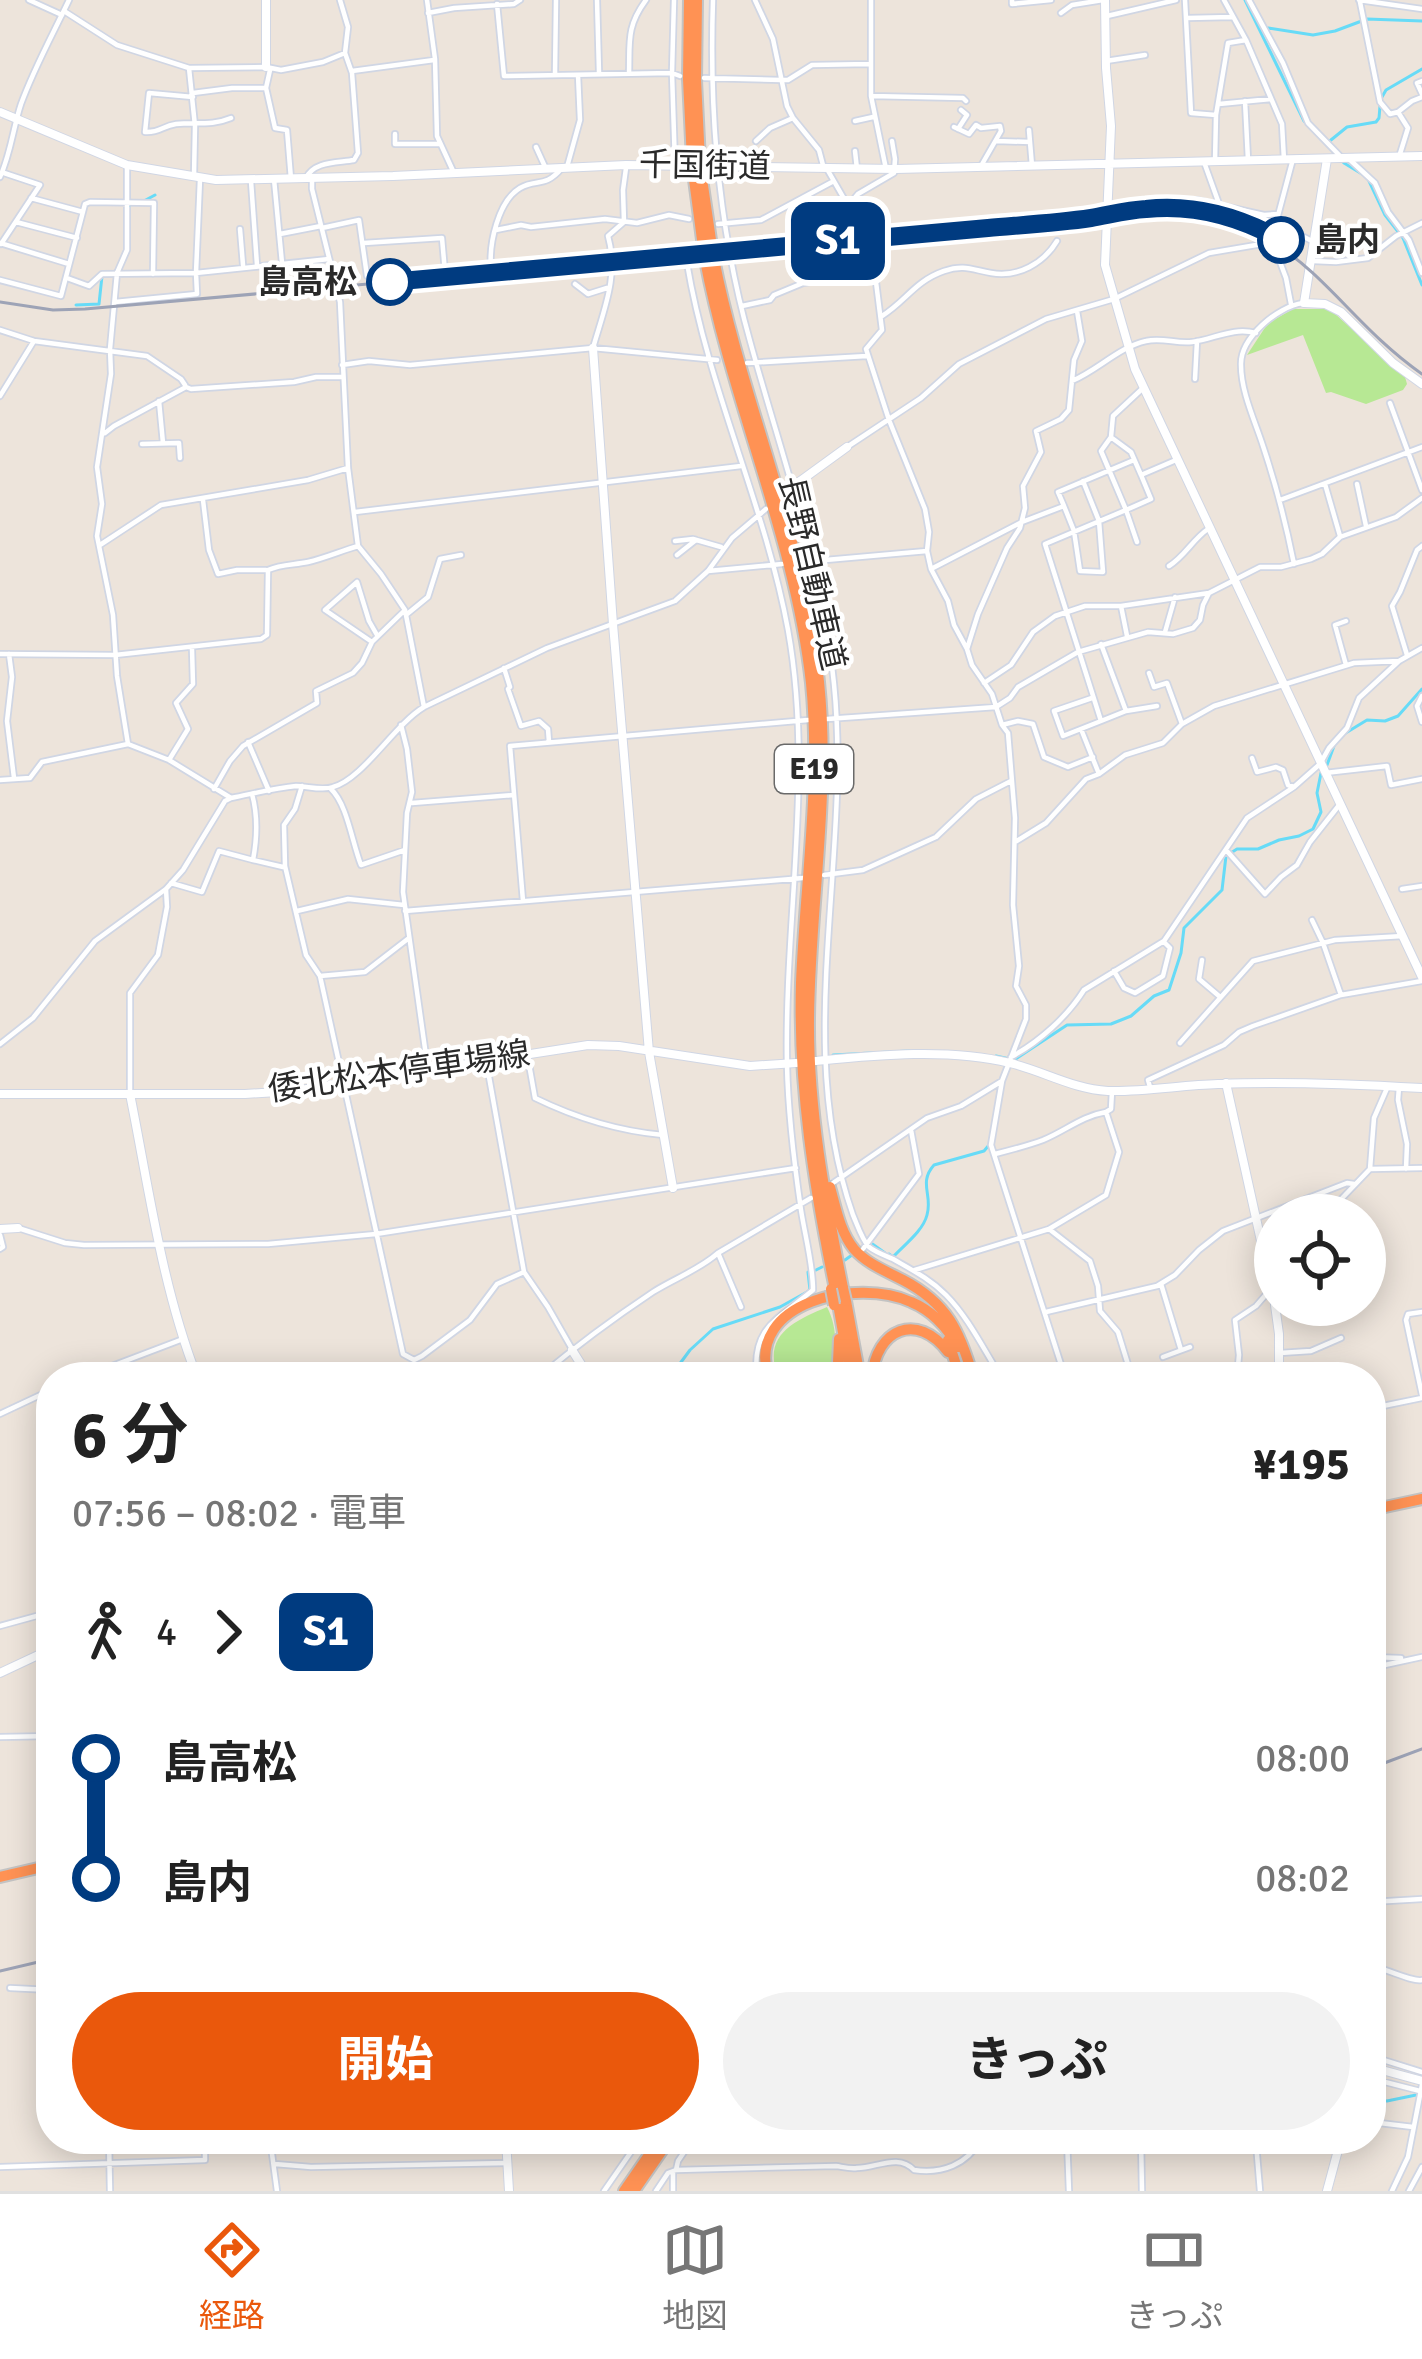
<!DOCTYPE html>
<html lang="ja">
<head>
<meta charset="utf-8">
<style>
	body { margin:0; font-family:Signika,"Noto Sans JP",sans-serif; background:#f2f2f2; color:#222; height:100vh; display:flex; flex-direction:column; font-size:45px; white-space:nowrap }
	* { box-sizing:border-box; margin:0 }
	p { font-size:39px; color:#767676 }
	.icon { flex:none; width:66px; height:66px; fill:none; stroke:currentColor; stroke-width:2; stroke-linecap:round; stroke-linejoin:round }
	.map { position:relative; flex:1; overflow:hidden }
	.details { position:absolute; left:36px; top:1362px; width:1350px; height:792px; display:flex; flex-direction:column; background:#fff; border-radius:48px; box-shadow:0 6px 30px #0003 }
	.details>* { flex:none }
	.badge { padding:0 24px; border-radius:18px; font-size:42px; line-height:78px }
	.fabs { position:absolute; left:1254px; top:1194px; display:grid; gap:24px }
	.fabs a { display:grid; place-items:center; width:132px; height:132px; border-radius:50%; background:#fff; box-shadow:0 6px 30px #0003; font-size:60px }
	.map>.badge { position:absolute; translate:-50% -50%; box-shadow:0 0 0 6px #fff }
	.legs { display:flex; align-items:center; gap:18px; height:132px; padding:0 36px; font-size:39px }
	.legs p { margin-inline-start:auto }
	.overview { display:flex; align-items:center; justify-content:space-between; height:204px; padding:0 36px }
	h1 { font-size:66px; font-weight:700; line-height:90px }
	.button { display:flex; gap:24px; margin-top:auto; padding:24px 36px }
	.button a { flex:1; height:138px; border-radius:72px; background:#ea580c; color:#fff; font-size:48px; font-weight:700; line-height:138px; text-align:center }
	.button a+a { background:#f2f2f2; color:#222 }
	ul { padding:0 36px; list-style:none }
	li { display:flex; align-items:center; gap:42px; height:120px; font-size:45px }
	li i { display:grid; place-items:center; width:18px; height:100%; margin:0 15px; background:currentColor }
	li i::after { content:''; width:30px; height:30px; margin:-15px; border:9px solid; border-radius:50%; background:#fff }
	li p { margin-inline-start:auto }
	li:first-child i { background:linear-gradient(#0000 50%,currentColor 0) }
	li:last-child i { background:linear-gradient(currentColor 50%,#0000 0) }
	.dock { display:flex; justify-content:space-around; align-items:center; height:168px; border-top:3px solid #e0e0e0; background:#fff; font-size:33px; color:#767676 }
	.dock a { display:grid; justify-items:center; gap:6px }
	.dock .active { color:#ea580c }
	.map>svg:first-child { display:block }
	.green { fill:#b7e894 }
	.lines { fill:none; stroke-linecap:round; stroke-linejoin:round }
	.stream { stroke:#67dbf7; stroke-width:3 }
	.street-casing { stroke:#d0d6e4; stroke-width:8 }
	.secondary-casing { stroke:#d0d6e4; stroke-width:10 }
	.highway-casing { stroke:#c3c3c3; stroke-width:14 }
	.street { stroke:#fff; stroke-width:4.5 }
	.secondary { stroke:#fff; stroke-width:8 }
	.highway { stroke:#ff9254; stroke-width:10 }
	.rail { stroke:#9da3b6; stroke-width:3 }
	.highway-bridge-casing { stroke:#c3c3c3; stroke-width:14; stroke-linecap:butt }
	.highway-bridge { stroke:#ff9254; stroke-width:10 }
	.line-1-casing { stroke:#fff; stroke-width:27 }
	.line-1 { stroke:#003b80; stroke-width:18 }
	.stop-1-dot { fill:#fff; stroke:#003b80; stroke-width:6 }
	.labels { text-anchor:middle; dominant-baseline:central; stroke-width:9; stroke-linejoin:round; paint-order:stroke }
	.shield { fill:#fff; stroke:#6a6a6a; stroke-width:3 }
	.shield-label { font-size:30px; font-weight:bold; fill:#2a2a2a }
	.street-label { font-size:33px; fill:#2a2a2a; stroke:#fff }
	.stop-label { font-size:33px; font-weight:bold; fill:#2a2a2a; stroke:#fff; text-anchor:start }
</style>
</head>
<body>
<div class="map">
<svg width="1422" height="2191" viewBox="0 0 1422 2191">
	<rect width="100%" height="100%" fill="#ede4db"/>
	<path class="green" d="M1293,309H1326L1333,312L1405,377L1407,384L1403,390L1366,404L1331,392L1326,393L1303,335L1247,355L1268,323Z
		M827,1307C839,1330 836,1354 830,1377H778C762,1335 794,1321 827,1307Z"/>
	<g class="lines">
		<path class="stream" d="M1245,0L1304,121L1344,163L1362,174
			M1268,28L1313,35L1335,31L1367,19L1422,21
			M1382,97L1386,90L1422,69
			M1326,144L1347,127L1376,122L1379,118L1380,106
			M1369,181L1385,215L1403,238L1422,285
			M142,202L155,195
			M129,205V237
			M76,305L99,304L102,276
			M1344,734L1367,720L1385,721L1398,716L1422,689
			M1327,765L1334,746
			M833,1055L909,1051
			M996,1056L1014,1060L1067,1025L1111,1024L1131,1016L1154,996L1169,990L1181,953L1184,928L1222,890L1226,856L1237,849H1258L1279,840L1299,836L1313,829L1321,812L1317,793L1321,773
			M871,1243L885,1253
			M889,1254L893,1257C904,1245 923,1231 927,1215C933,1195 918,1183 934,1165L984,1151L989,1145
			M845,1260L852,1255
			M816,1270L822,1267
			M670,1377L690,1350L713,1329L780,1307L807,1292L810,1290L808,1272
			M1371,2099L1387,2101L1416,2095"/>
		<g class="street-casing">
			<path id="street" d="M29,0L62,15
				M427,0L435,59L437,136L454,173
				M597,0L599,72
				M674,0L672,73L675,165
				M713,0C709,114 719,231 750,341C781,454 822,566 834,684C852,860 792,1042 853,1215C857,1224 862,1240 869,1247C875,1252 886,1256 893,1259C912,1270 930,1279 946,1295C968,1317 984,1350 1001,1377
				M755,0L773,39L787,106L793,118L819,150L824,169
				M871,0V96L886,169
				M1012,0V4L1051,0
				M1185,0L1191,113L1216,115
				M1224,0L1246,40L1282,124L1284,160
				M1249,0L1283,63L1308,123L1342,158
				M1359,0L1422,9
				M1360,2L1380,102L1390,114L1398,112L1408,128L1399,157
				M497,4L504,76L672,73L680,76
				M64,11L117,45L189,68L266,67L281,70L323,62L345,53
				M428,13L454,8L514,4L520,0
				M1061,13L1072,5L1103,0
				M1107,16L1176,0
				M1187,18L1233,17
				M1106,61L1145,55
				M189,68L195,126L194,176
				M270,70L266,88L275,128L287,130L291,179
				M352,71L434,60
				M629,74C630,42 626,27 646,0
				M555,75L556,0
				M704,78L781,80H788L812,65L870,64
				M193,93L232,88H265
				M1422,94L1417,83L1422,81
				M871,96L963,98L966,101
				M193,97L149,93L145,132C160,133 162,126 176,124C195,122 212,126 231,118
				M1245,101L1248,160
				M1219,104L1271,99
				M1398,112L1412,101L1422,97
				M855,121L873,117
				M954,127L969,134L976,125L981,128L1000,126L1001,131L981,166
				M958,129L967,115L961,110
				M1029,130L1032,166
				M395,134V144H439
				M756,141L770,128L793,118
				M996,141L1030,142
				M536,147L546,169
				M855,151L857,169
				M1348,158L1375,183L1388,212L1409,240L1422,273
				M1293,159L1276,223L1314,242
				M1204,162L1218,201
				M1215,162L1216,115L1228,43L1246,40
				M127,165V250L117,273L110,349L111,374L97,467L102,504L97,536L113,615L117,676L128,744
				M567,167L580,120L578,75
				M827,169L858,223L874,266L882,330L866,349L889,420L925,509L929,532L927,551L931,569L948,601L954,625L967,649L972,665L992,694L1002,725L1008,733L1015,818L1013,905L1019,966L1016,986L1026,1005V1019L1002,1081L991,1145L1065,1377
				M0,177C11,153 13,128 21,104C34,68 53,34 69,0
				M306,178C314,161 337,163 354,160L358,153L352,73L345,53L348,27L340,0
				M312,178V189L340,302L348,468L358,546L381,574L405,610L424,707
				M274,179L282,263
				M251,181L257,265
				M31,198L83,212
				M1107,209L1196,200L1264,215L1278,214
				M16,222L77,238
				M718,224L761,220L832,182
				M322,228L359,220L367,276L371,278L491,267C489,244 498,201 520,188C537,178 544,189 562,168
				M240,229L243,265
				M496,230L521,225L531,227L605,219L637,223L669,215L689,219
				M280,234L321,226
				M0,243L69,264
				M364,243L442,238L445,272
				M1,244L40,185L4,173
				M788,244L832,218L848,206L858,194L894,173L895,159L892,141
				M1313,261L1336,262L1368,258L1396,236L1422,223
				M687,263C708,389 765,505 788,630C814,774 784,920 787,1065C788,1113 794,1162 801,1210C805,1236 813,1264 813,1290C780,1318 751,1326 757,1377
				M67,278L89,286L102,274L196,273L329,259
				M0,280L61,296L85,204L90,202L154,203L153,274
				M575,284L588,294L607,288
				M115,302L197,294L196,273L200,179
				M742,306L770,300L774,295L803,283L874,273
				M882,316C906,301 915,281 944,271C964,264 973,270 991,273C1018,278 1044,263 1057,241
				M0,330L34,341L147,356L181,379L185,385
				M593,348C604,309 619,276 608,236L624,222L623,190L626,168
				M747,363L867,356
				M342,365L369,361L410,365L593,348L717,360
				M1195,379L1197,341
				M1072,381C1098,370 1119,347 1146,341C1162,337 1176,344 1192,342C1215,339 1232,327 1256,333
				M1142,389L1113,416L1111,437L1101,451L1126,510L1151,499L1141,475L1176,460
				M0,396L34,341
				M159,401L163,443
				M1390,403L1422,490
				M105,433L114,426L186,387L191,389L294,382L316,377H343
				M1112,438L1131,452L1141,475
				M142,444L179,443L180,458
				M847,447L921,398L959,364L1046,319L1114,299L1209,253L1268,243L1274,246L1286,278L1291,304
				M1325,484L1340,536
				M1357,484L1366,526
				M203,500L209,550L218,574L237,570H266
				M1280,500L1422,447
				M1064,506L1074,531L1080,571L1103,572L1099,521L1083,481
				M355,512L741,466
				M675,541L693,539L721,547
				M100,545L161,505L308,480L348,468
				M677,555L696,540
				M803,562L927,551
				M1294,564C1286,524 1276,485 1263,446C1255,421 1241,392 1241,365C1240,338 1278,306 1303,303
				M1169,566C1185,556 1193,539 1208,529
				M931,569L1022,522L1064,506L1058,492L1134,460
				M708,571L782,564
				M1121,606L1127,636
				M406,615L428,597L440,559L461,555
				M1346,621L1335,625L1346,665
				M1165,632L1175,597
				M372,642L325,610L357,582L369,621L377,635
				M1101,644L1126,711L1101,721L1045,544L1126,510L1137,542
				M967,649L978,614L1007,548L1020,528L1025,508L1023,486L1041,452L1036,431L1061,419L1069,410L1074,360L1082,341L1077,311
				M0,654L115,655L261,639L267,635L268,570C281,564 294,565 308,562C325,558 341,551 358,546
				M9,654L12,677L7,721L14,778
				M1407,655L1392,606L1400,592L1417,550L1422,546
				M504,668L510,687L508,689L521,726L539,721L548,729L549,742
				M1149,673L1154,687L1167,683L1182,724
				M984,683L1011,665L1033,632L1055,616L1085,606H1121L1209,593
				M1422,696L1417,706L1422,722
				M1092,698L1054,711L1063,736L1101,721
				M1126,711L1157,706
				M827,719L996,707L1010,698L1018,687L1078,652L1148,632L1173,634L1193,628L1200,620L1203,605L1209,593L1260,567H1281L1311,559L1322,554L1340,537L1396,517L1422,498
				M401,725L407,749L412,792L407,813L403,892L428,1070
				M1002,725L1018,721L1033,724L1044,757L1068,767L1093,757
				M1081,729L1099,774
				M248,742L269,791
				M1252,758L1257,772L1276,767L1283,770L1288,785L1294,787
				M169,760L188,729L176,703L193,684L192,649
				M1325,773L1387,766L1391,785L1422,779
				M0,780L30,778L42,762L128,744L169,760L231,798
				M302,786L295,809L284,825L285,866L306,955L320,976L403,1354L414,1360L422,1356L470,1320L497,1284L524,1272
				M214,789L230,761L243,746L317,703L316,691L353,673L362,663L372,642L405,610
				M331,789C347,804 352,842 361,865L405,850
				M412,803L514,795
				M1015,842L1046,823L1086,779L1099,774L1125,755L1163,743L1182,724L1214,706L1354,663L1399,661
				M1226,850L1265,894L1281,877L1297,865L1310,842L1340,804
				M253,860L283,867
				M824,875L863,870L936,837L976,799L1011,781
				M171,883L202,892L219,851L253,860C257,839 258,816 252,794
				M1402,889L1422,886
				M523,901L510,746L808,720
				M297,911L348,899L404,905
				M405,911L803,878
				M1312,920L1323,943L1341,995
				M1202,960L1199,979L1219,996
				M1114,971L1124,988L1135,993L1163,976L1170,948L1164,942
				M320,976L365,972L409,938
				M1180,1043L1253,961L1335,940L1403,936
				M0,1044L33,1018L95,941L166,889L183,870L225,801L231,798C252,794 274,788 296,786C307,786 322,791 333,787C363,779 394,725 424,707L547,648L675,601L708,571L732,538L766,509
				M527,1053L535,1098C576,1118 618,1131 663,1135
				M1011,1057C1039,1042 1067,1017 1084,990L1164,941L1247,818L1294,787L1320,764L1329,748L1347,728L1359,698L1399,661L1422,648
				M486,1060L524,1272L548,1307L572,1349
				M1150,1087L1148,1080L1224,1045L1239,1032L1253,1026L1341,995L1422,981
				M1399,1087L1398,1100L1407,1144L1406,1169
				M130,1094V993L158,955L167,907L166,889
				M995,1154C1011,1150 1027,1146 1043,1140C1065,1131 1082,1116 1106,1112
				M1370,1169L1422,1168
				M833,1183L927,1118L961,1106L1002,1081
				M1326,1215L1370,1169L1374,1118L1388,1086
				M18,1228L65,1243L84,1245L268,1244L376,1234L796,1168
				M1049,1229L1090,1261L1098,1286L1100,1311L1118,1332L1130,1371L1135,1377
				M0,1235L3,1247L0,1249
				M863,1249L919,1174L911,1130
				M718,1253L741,1307
				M915,1270L1049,1229L1106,1195L1119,1152L1106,1112L1111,1109L1112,1091
				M1161,1284L1181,1350
				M1046,1312L1157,1286L1175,1275L1199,1250L1223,1231L1347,1183L1354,1184
				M1422,1312L1408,1314L1406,1320L1422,1395
				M1280,1353L1311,1351L1341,1338
				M1163,1357L1190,1347
				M83,1377L183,1339
				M539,1377C575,1347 614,1318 653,1292C675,1278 699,1270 718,1253L811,1198
				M1237,1377L1239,1355L1235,1320L1256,1306L1275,1284
				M1378,1407L1422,1398
				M0,1414L51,1390
				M0,1626L51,1612
				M1371,1657L1401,1658
				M1371,1668L1422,1657
				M0,1737L51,1736
				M1371,1902L1422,1899
				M1371,1966C1388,1969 1411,1982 1422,1980
				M10,1988L51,1990
				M1371,2062L1377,2058L1422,2072
				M1381,2070V2081L1420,2091
				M1371,2122L1413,2127
				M109,2139L110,2191
				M270,2139L277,2191
				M1067,2139L1069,2191
				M1141,2139L1142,2191
				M1203,2139L1256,2143L1261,2139
				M1256,2143L1260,2191
				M275,2164L311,2167L507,2163
				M0,2167L205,2160V2139
				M676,2170L836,2166C843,2167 850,2169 857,2168C877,2168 898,2153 914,2170C942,2174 967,2165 981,2139
				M604,2191L640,2139
				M656,2191L668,2173L676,2170L678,2161L693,2139
				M673,2191V2172
				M1392,2191L1408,2157L1422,2085
				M1409,2191L1422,2167"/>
		</g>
		<g class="secondary-casing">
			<path id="secondary" d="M266,0V67
				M1105,0L1106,68L1111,126L1105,265L1135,369L1422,977
				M0,112L127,165L216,180L393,176L626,165L896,169L1422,156
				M1327,159L1304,303L1325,304L1341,312L1393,363L1422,384
				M593,348L613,624L649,1052L673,1188
				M792,487L847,447
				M816,1061C878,1055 948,1048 1010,1063C1043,1071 1073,1089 1108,1091C1144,1092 1182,1085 1218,1084C1286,1081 1354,1084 1422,1088
				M1226,1083L1275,1304
				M0,1094H245L294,1091L588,1045L619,1046L750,1066L796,1063
				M130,1094C149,1189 162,1287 197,1377
				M0,1229L18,1228
				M1275,1305L1279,1334V1377
				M572,1350L589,1377
				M0,1673L51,1649
				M1371,2067L1422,2081
				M506,2139L509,2191
				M1327,2191L1341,2139"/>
		</g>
		<g class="highway-casing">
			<path id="highway" d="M689,0L688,79L692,160
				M697,0L696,80L700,161
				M693,172L703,247
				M701,172L712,247
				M714,259C742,401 804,537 819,682C831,794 810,906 809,1018C808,1109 825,1198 843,1288
				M705,260C732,403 795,538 811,683C821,783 805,883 801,983C798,1087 814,1187 835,1289
				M830,1187C836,1208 840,1232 854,1249C867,1264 886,1271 903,1280C947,1303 960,1331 973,1377
				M846,1301L860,1377
				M838,1304L851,1377
				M948,1340L960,1377
				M768,1377C746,1300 859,1278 911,1302C933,1311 947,1327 958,1347
				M833,1377L838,1363L839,1339
				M872,1377C876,1329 917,1311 948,1352
				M1371,1510L1422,1499
				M0,1877L51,1865
				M624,2191L660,2139
				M634,2191L670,2139"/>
		</g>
		<use href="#street" class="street"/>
		<use href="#secondary" class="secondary"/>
		<use href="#highway" class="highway"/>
		<path class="rail" d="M0,302L53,310L85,309L1170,213C1305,221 1327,307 1422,374
			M1371,1768L1422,1749
			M0,1971L51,1959"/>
		<g class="highway-bridge-casing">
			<path id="highway-bridge" d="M692,160L693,172
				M700,161L701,172
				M703,247L705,260
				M712,247L714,259
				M843,1288L846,1301
				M831,1289L834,1305"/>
		</g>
		<use href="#highway-bridge" class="highway-bridge"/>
	</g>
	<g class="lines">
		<g class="line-1-casing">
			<path id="line-1" d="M390,282L988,228C1022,225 1057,223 1091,218C1109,215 1127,210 1146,209C1193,204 1240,217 1281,240"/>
		</g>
		<use href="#line-1" class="line-1"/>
	</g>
	<g class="stop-1-dot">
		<circle cx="1281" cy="240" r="21"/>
		<circle cx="390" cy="282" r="21"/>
	</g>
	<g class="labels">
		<rect class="shield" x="775" y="745" width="78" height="48" rx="9"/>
		<g class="shield-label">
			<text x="814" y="769">E19</text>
		</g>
		<g class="street-label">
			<text transform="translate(705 166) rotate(1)">千国街道</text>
			<text transform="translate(812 573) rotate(77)">長野自動車道</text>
			<text transform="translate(399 1072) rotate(-8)">倭北松本停車場線</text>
		</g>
		<g class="stop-label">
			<text x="1314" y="240">島内</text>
			<text x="357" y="282" text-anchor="end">島高松</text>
		</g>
	</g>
</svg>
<div class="fabs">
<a><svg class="icon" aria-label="locate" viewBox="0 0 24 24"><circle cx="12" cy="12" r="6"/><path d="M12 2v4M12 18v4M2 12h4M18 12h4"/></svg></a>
</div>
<b class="badge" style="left:838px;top:241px;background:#003b80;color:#fff">S1</b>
<section class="details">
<div class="overview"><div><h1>6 分</h1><p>07:56 – 08:02 · 電車</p></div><b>¥195</b></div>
<div class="legs"><svg class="icon" aria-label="walk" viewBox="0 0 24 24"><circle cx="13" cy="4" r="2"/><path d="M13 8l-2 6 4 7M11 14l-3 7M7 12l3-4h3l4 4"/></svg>4<svg class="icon" aria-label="forward" viewBox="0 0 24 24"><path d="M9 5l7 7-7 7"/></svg><b class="badge" style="background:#003b80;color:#fff">S1</b></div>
<ul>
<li><i style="color:#003b80"></i><b>島高松</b><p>08:00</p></li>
<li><i style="color:#003b80"></i><b>島内</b><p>08:02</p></li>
</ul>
<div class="button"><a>開始</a><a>きっぷ</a></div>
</section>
</div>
<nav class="dock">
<a class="active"><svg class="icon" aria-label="directions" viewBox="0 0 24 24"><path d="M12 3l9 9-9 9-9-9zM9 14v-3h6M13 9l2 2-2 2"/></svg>経路</a>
<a><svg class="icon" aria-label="map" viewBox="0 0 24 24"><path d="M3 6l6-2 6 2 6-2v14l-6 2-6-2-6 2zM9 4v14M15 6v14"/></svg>地図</a>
<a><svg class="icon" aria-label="tickets" viewBox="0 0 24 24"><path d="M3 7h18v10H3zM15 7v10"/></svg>きっぷ</a>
</nav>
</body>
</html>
